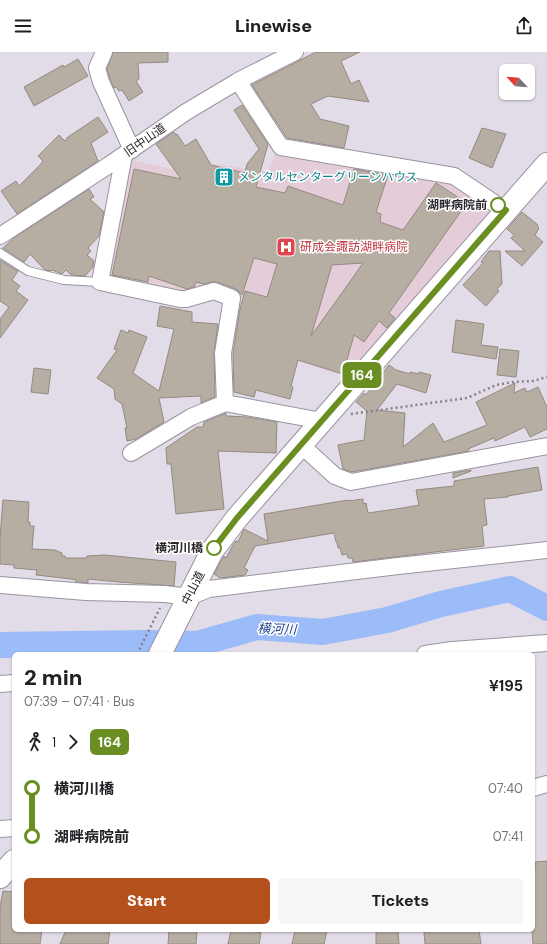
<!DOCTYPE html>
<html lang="en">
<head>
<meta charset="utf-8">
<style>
	body { margin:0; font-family:"DM Sans","Noto Sans JP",sans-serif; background:#f6f6f6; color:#202124; height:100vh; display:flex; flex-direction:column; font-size:15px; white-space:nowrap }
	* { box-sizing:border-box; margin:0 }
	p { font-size:13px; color:#757577 }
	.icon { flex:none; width:22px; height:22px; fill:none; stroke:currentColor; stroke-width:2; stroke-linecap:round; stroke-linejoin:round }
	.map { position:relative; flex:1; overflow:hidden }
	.details { position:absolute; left:12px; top:600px; width:523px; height:280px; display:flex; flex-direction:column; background:#fff; border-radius:6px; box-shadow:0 1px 3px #0004 }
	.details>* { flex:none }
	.badge { padding:0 8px; border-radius:6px; font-size:14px; line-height:26px }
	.needle { width:26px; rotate:296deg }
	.controls { position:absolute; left:499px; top:12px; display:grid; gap:8px }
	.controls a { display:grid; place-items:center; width:36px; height:36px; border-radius:6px; background:#fff; box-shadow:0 1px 3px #0004; font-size:20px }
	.map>.badge { position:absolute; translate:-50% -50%; box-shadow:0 0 0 2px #fff }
	.legs { display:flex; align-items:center; gap:6px; height:44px; padding:0 12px; font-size:13px }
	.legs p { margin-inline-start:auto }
	.headline { display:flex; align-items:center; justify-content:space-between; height:68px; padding:0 12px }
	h1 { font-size:22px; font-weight:800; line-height:30px }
	.cta { display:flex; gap:8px; margin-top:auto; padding:8px 12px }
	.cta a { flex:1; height:46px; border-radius:6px; background:#b4501b; color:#fff; font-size:16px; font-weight:800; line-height:46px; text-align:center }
	.cta a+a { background:#f6f6f6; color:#202124 }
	ul { padding:0 12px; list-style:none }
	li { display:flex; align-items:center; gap:14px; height:48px; font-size:15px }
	li i { display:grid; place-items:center; width:6px; height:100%; margin:0 5px; background:currentColor }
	li i::after { content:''; width:10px; height:10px; margin:-5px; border:3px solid; border-radius:50%; background:#fff }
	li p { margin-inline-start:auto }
	li:first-child i { background:linear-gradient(#0000 50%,currentColor 0) }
	li:last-child i { background:linear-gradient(currentColor 50%,#0000 0) }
	header { display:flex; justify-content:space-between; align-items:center; height:52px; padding:0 12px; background:#fff; font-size:18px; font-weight:800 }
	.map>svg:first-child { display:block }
	.medical { fill:#e4cdd9 }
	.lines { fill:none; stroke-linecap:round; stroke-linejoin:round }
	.river { stroke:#9bbcf8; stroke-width:26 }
	.building { fill:#b6ada3; stroke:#948a81; fill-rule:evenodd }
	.service-casing { stroke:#9994a0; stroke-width:10 }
	.minor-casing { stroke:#9994a0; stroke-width:18 }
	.trunk-casing { stroke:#9994a0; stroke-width:24 }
	.path { stroke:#85828a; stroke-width:2.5; stroke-dasharray:2 3; stroke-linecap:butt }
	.service { stroke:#fff; stroke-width:8 }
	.minor { stroke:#fff; stroke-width:16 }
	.trunk { stroke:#fff; stroke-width:22 }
	.line-1-casing { stroke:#fff; stroke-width:9 }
	.line-1 { stroke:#6b8e23; stroke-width:6 }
	.stop-1-dot { fill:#fff; stroke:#6b8e23; stroke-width:2 }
	.labels { text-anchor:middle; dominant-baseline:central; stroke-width:3; stroke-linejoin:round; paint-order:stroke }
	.street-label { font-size:12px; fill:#29272c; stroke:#fff }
	.culture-label { font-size:12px; fill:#0d838f; stroke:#fff; text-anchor:start }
	.stop-label { font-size:12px; font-weight:bold; fill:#29272c; stroke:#fff; text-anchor:end }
	.health-label { font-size:12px; fill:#be3a42; stroke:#fff; text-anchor:start }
	.water-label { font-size:13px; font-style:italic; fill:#24478d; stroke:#fff }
</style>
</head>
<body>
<header><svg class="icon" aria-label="menu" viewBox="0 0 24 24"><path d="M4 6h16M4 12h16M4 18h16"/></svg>Linewise<svg class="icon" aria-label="share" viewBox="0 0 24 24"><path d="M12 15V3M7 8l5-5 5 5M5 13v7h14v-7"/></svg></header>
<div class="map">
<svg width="547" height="892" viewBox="0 0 547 892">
	<rect width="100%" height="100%" fill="#e1dce8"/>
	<path class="medical" d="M276,100L282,103L363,113L444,129L458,135L491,158L489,165L348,325L230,288L236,244L188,243L105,229L128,107L186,120L194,109L268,120Z"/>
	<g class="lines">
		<path class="river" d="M0,593L147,591L197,592L257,575L323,580L387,568L441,552L510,537L547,556"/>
	</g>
	<path class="building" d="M113,0H168V10L138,11L139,27L136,29L143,40L129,49L122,38L119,39L116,35L114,36L110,27L107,17Z
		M316,0H360L341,9L351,32L359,28L369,50L328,44L311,52L320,67L349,74L344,96L287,86L252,33Z
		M78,7L88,24L34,54L24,35L63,13L64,15Z
		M242,53L268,92L256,135L285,141L288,134L343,153L354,117L388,123L376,160L381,162L380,170L403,178L436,131L467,151L389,261L395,266L387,276L379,269L364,290L354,283L343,322L298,308L291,334L293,335L290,347L256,338L254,345L234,340L233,302L240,257L245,239L267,245L277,212L254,206L242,243L236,237L217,230H211L204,232L196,230L194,235L187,237L149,224L148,230L112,223L134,117L181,127L156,92L174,80L176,83L177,82L185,94L196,87L211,113L245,121L247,112L259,97L234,58ZM363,211L349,231L311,284L332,213Z
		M98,65L108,80L91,91L98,109L17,162L1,139L16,129L19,134L41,112L43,109L38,104L59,83L65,89L68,85Z
		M482,76L506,82L492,116L469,106Z
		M89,137L94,145L90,147L104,160L99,184L88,196L91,199L87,203L94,209L93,215L85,224L71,223L66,218L62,222L52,218L51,219L45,218L30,202L24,210L3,196L15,185Z
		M522,160L538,173L537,174L539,176L535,183L543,190L522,214L505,199H525L511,186L514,183L507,177Z
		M489,199H500L502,232L497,237L499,239L486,254L463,233L483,211L481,210Z
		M0,208L18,219L12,228L20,234L16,239L28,248L0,286V267L9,255L0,249Z
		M160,254L192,260V270L218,272L214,301L215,345L201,351V344L159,346L164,370L136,387L127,389L125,376H127L122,352L115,347L114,337L97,326L117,298L114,297L121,278L128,281L129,278L147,285L133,321L159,339L174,277L157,274Z
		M456,268L484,272L481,293L498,295L496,307L452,300Z
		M500,297L519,299L516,325L497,323Z
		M389,313L396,318L410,322V320L419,322V320L431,323L426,341L397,332L377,358L405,361L403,395L433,371L444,390L487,373L476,350L515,331L514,341L525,336L527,340L538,335L547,355V377L530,385L525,375L495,389L494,386L468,397L469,399L352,420L343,417L338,393L364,388L367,359L356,350L364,341L366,343Z
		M34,316L51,318L48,342L31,340Z
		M226,361V364L247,365L277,370L276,401L218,399L224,457L176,462L171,412H167L166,396L197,375H203L204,370Z
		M538,415L542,438L508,444V445L484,447L487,473L482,474L484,494L353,510L352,506H348L347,502L342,503L340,496H338L337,490H336L334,481L255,494L244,516L248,518L245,523L220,526L214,522L224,504L226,506L233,493L236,489L238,490L244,477L268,489L264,462L348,448V449L363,447V452L366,451L368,461L403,456L419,453L416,438L454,434V429Z
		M471,418V419L453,426V421Z
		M3,448L29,450L28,470H30V474H34L32,497L55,498L62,501V504H65V506H87V504L105,503L176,510L174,534L119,530L88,527V531L76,530V528L71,527L36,523L37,518L14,516V513L0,512V485Z
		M547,809V892H533L532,878H533V818H535V810Z
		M3,839L14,840V878H42L40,892H0V855Z
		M66,878H110L108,892H60Z
		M169,878H197L196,892H168Z
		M231,878H248L261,881L259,892H228Z
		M295,878H327L324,892H292Z
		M376,878H398L399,892H376Z
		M460,878H479L481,892H425L424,880Z"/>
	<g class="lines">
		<g class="service-casing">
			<path id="service" d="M0,201L28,219L64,228L100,230"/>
		</g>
		<g class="minor-casing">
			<path id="minor" d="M104,0L97,16L101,30L132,98
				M238,29L281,95L454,124L506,159
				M124,103L100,230L180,247H186L214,239L232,246L223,301L225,351L322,369
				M0,184L109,113L186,60L238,29L295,0
				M301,393L335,424L351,430L547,394
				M131,401L191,365L225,351
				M0,533L86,540L165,542L189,545L209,537L398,514L547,498
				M425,602L452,598L547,591
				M0,632L14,631
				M533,736L547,732
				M0,777L14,776"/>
		</g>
		<g class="trunk-casing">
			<path id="trunk" d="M160,602L212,499L237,466L547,112
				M0,825L14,809"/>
		</g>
		<path class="path" d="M351,362L467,346L496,333L513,330L533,329L547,325
			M137,602L160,556"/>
		<use href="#service" class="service"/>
		<use href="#minor" class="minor"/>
		<use href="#trunk" class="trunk"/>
	</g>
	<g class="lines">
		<g class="line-1-casing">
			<path id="line-1" d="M214,496L237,466L506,158L498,153"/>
		</g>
		<use href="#line-1" class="line-1"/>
	</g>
	<defs>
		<g id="building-square" transform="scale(1)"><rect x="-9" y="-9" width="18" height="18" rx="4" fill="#0f9aa8" stroke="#fff"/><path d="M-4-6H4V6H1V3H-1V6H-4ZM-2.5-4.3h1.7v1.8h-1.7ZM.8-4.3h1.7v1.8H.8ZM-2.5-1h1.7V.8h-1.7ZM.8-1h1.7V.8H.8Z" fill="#fff"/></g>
		<g id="hospital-square" transform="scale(1)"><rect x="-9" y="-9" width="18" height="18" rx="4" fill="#e0444e" stroke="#fff"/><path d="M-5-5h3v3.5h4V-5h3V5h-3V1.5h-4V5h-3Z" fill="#fff"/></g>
	</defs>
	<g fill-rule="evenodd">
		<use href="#building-square" x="224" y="125"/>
		<use href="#hospital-square" x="286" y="195"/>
	</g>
	<g class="stop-1-dot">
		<circle cx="498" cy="153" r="7"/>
		<circle cx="214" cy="496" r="7"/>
	</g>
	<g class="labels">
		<g class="street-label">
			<text transform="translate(145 88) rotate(-35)">旧中山道</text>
			<text transform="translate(193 536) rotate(-63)">中山道</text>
		</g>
		<g class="culture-label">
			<text x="238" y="125">メンタルセンターグリーンハウス</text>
		</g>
		<g class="stop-label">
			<text x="487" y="153">湖畔病院前</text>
			<text x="203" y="496">横河川橋</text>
		</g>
		<g class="health-label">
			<text x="300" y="195">研成会諏訪湖畔病院</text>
		</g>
		<g class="water-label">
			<text transform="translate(277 577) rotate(2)">横河川</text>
		</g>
	</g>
</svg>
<div class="controls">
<a><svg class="needle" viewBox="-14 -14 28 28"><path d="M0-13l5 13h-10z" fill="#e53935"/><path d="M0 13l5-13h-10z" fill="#757577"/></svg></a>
</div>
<b class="badge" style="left:362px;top:323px;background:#6b8e23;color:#fff">164</b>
<section class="details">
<div class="headline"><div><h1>2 min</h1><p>07:39 – 07:41 · Bus</p></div><b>¥195</b></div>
<div class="legs"><svg class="icon" aria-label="walk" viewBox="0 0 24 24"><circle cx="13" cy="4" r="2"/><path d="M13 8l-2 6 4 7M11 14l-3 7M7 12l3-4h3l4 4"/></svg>1<svg class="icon" aria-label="forward" viewBox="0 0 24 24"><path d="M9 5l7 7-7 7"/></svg><b class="badge" style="background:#6b8e23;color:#fff">164</b></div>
<ul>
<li><i style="color:#6b8e23"></i><b>横河川橋</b><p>07:40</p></li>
<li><i style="color:#6b8e23"></i><b>湖畔病院前</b><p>07:41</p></li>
</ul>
<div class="cta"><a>Start</a><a>Tickets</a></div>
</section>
</div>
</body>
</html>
